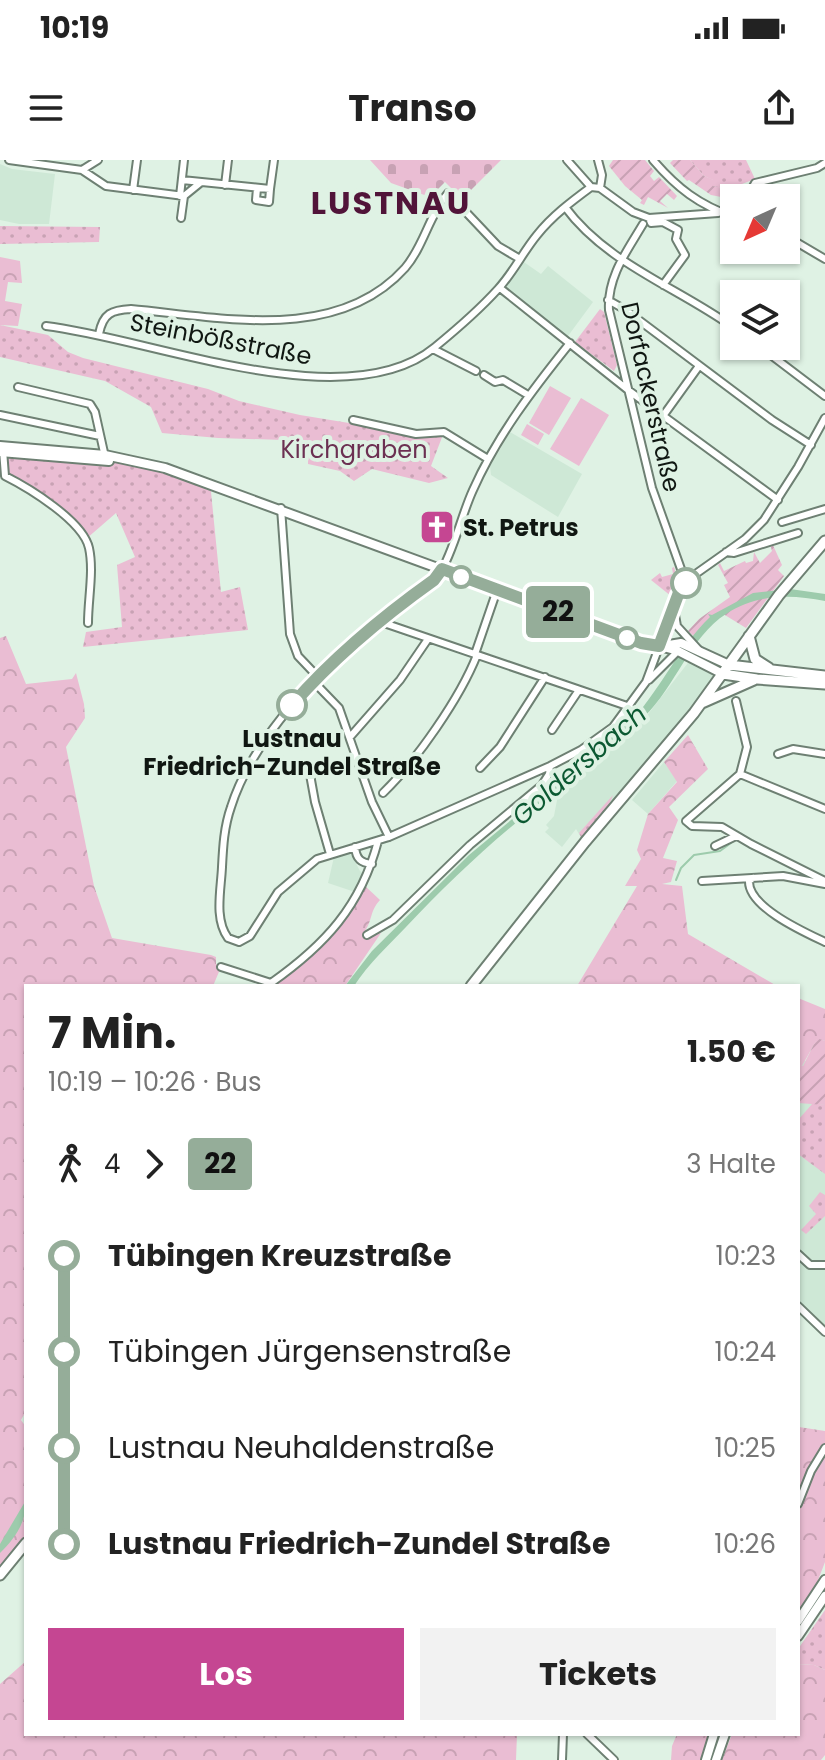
<!DOCTYPE html>
<html lang="de">
<head>
<meta charset="utf-8">
<style>
	body { margin:0; font-family:Poppins,sans-serif; background:#f2f2f2; color:#222; height:100vh; display:flex; flex-direction:column; font-size:30px; white-space:nowrap }
	* { box-sizing:border-box; margin:0 }
	p { font-size:26px; color:#767676 }
	.icon { flex:none; width:44px; height:44px; fill:none; stroke:currentColor; stroke-width:2; stroke-linecap:round; stroke-linejoin:round }
	.map { position:relative; flex:1; overflow:hidden }
	.sheet { position:absolute; left:24px; top:824px; width:776px; height:752px; display:flex; flex-direction:column; background:#fff; border-radius:0px; box-shadow:0 2px 6px #0004 }
	.sheet>* { flex:none }
	.badge { padding:0 16px; border-radius:6px; font-size:28px; line-height:52px }
	.needle { width:52px; rotate:224deg }
	.fabs { position:absolute; left:720px; top:24px; display:grid; gap:16px }
	.fabs a { display:grid; place-items:center; width:80px; height:80px; border-radius:0px; background:#fff; box-shadow:0 2px 6px #0004; font-size:40px }
	.map>.badge { position:absolute; translate:-50% -50%; box-shadow:0 0 0 4px #fff }
	.legs { display:flex; align-items:center; gap:12px; height:88px; padding:0 24px; font-size:26px }
	.legs p { margin-inline-start:auto }
	.head { display:flex; align-items:center; justify-content:space-between; height:136px; padding:0 24px }
	h1 { font-size:44px; font-weight:700; line-height:60px }
	.cta { display:flex; gap:16px; margin-top:auto; padding:16px 24px }
	.cta a { flex:1; height:92px; border-radius:0px; background:#c54692; color:#fff; font-size:32px; font-weight:700; line-height:92px; text-align:center }
	.cta a+a { background:#f2f2f2; color:#222 }
	ul { padding:0 24px; list-style:none }
	li { display:flex; align-items:center; gap:28px; height:96px; font-size:30px }
	li i { display:grid; place-items:center; width:12px; height:100%; margin:0 10px; background:currentColor }
	li i::after { content:''; width:20px; height:20px; margin:-10px; border:6px solid; border-radius:50%; background:#fff }
	li p { margin-inline-start:auto }
	li:first-child i { background:linear-gradient(#0000 50%,currentColor 0) }
	li:last-child i { background:linear-gradient(currentColor 50%,#0000 0) }
	.status { display:flex; justify-content:space-between; align-items:center; height:56px; padding:0 40px; background:#fff; direction:ltr }
	.status svg { height:22px; fill:currentColor }
	header { display:flex; justify-content:space-between; align-items:center; height:104px; padding:0 24px; background:#fff; font-size:36px; font-weight:700 }
	.map>svg:first-child { display:block }
	.built { fill:#cee8d6 }
	.grass { fill:url(#grass-dots) }
	.forest { fill:url(#forest-crowns) }
	.cemetery { fill:url(#cemetery-stones) }
	.garden { fill:url(#garden-furrows) }
	.pitch { fill:#eabdd3 }
	.water { fill:#9dcbac }
	.lines { fill:none; stroke-linecap:round; stroke-linejoin:round }
	.stream { stroke:#9dcbac; stroke-width:2 }
	.minor-casing { stroke:#6e8073; stroke-width:10 }
	.tertiary-casing { stroke:#6e8073; stroke-width:12 }
	.secondary-casing { stroke:#6e8073; stroke-width:13 }
	.minor { stroke:#fff; stroke-width:6 }
	.tertiary { stroke:#fff; stroke-width:8 }
	.secondary { stroke:#fff; stroke-width:9 }
	.line-1-casing { stroke:#fff; stroke-width:18 }
	.line-1 { stroke:#95ad99; stroke-width:12 }
	.stop-1-dot { fill:#fff; stroke:#95ad99; stroke-width:4 }
	.labels { text-anchor:middle; dominant-baseline:central; stroke-width:8; stroke-linejoin:round; paint-order:stroke }
	.street-label { font-size:24px; fill:#101712; stroke:#dff2e4 }
	.park-label { font-size:24px; fill:#6c3052; stroke:#dff2e4 }
	.poi-label { font-size:24px; font-weight:bold; fill:#101712; stroke:#dff2e4; text-anchor:start }
	.stop-label { font-size:24px; font-weight:bold; fill:#101712; stroke:#dff2e4 }
	.water-label { font-size:26px; font-style:italic; fill:#0c5932; stroke:#dff2e4 }
	.district-label { font-size:32px; font-weight:bold; letter-spacing:2px; fill:#511439; stroke:#dff2e4 }
</style>
</head>
<body>
<div class="status"><b>10:19</b><svg viewBox="0 0 49 12"><path d="M0 12V9h3v3zM5 12V6h3v6zM10 12V3h3v9zM15 12V0h3v12zM26 1h20v11H26zM47 4h2v5h-2z"/></svg></div>
<header><svg class="icon" aria-label="menu" viewBox="0 0 24 24"><path d="M4 6h16M4 12h16M4 18h16"/></svg>Transo<svg class="icon" aria-label="share" viewBox="0 0 24 24"><path d="M12 15V3M7 8l5-5 5 5M5 13v7h14v-7"/></svg></header>
<div class="map">
<svg width="825" height="1600" viewBox="0 0 825 1600">
	<defs>
		<pattern id="grass-dots" width="8" height="8" patternUnits="userSpaceOnUse" patternTransform="scale(2)"><rect width="8" height="8" fill="#eabdd3"/><path d="M2 2h.1M6 6h.1" fill="none" stroke="#c8a2b4" stroke-width="1.8" stroke-linecap="round"/></pattern>
		<pattern id="forest-crowns" width="20" height="18" patternUnits="userSpaceOnUse" patternTransform="scale(2)"><rect width="20" height="18" fill="#eabdd3"/><path d="M2 6a3 3 0 1 1 6 0M12 15a3 3 0 1 1 6 0" fill="none" stroke="#c8a2b4"/></pattern>
		<pattern id="cemetery-stones" width="16" height="16" patternUnits="userSpaceOnUse" patternTransform="scale(2)"><rect width="16" height="16" fill="#eabdd3"/><path d="M2 7V4a2 2 0 0 1 4 0v3zM10 15v-3a2 2 0 0 1 4 0v3z" fill="#c8a2b4"/></pattern>
		<pattern id="garden-furrows" width="10" height="10" patternUnits="userSpaceOnUse" patternTransform="scale(2)"><rect width="10" height="10" fill="#eabdd3"/><path d="M-1 1l2-2M0 10L10 0M9 11l2-2" fill="none" stroke="#c8a2b4"/></pattern>
	</defs>
	<rect width="100%" height="100%" fill="#dff2e4"/>
	<path class="built" d="M0,4L12,9L55,14L49,64H19L0,60Z
		M521,100L541,114L548,106L593,142L568,176L504,128Z
		M510,272L582,314L558,357L491,315L490,306Z
		M691,499L717,515L582,679L576,669L562,687L545,672L549,668L546,665L554,656L558,635L645,558Z
		M664,602L677,621L648,654L632,640Z
		M350,692L360,711L363,713L355,732L328,723L334,697Z
		M825,898V1172L798,1146V902Z"/>
	<path class="grass" d="M690,0H746L755,19L729,29L712,26L713,20L704,16Z
		M0,66L100,67L99,82L0,84Z
		M600,149L604,152L617,205L614,211L575,182Z
		M0,165L48,175L68,192L83,198L208,229L239,241L300,255L404,272H444L431,306L448,318L429,323L372,309L354,321L340,311L308,304V289L283,280L218,278L162,273L151,247L105,221L0,197Z
		M3,286L105,295L210,322L221,432L240,427L248,470L83,487L86,472L122,467L117,405L135,397L116,353L86,379L46,339L5,316Z
		M674,407L677,417L671,436L651,420L660,413L662,417L673,414L672,408Z
		M613,635L609,645L582,679L579,673Z
		M813,943L825,945V1014L798,994V960Z
		M820,1032L825,1035V1056L806,1074L801,1070L816,1054L809,1046Z
		M825,1450V1510L814,1505L798,1504V1489Z"/>
	<path class="forest" d="M0,97L20,101L22,123L8,122L5,141L22,144L18,166L0,165Z
		M6,476L26,524L72,519L76,513L84,544L85,558L66,587L94,726L112,778L211,795L216,797V804L221,807L213,826H26V1251L21,1260L26,1267V1381L0,1413V478Z
		M688,575L708,609L669,647L678,660L663,698L677,701L671,722L662,724L682,726L688,774L777,826H577L637,726H625L641,699L637,690L648,654L677,622L664,602Z
		M364,725L380,740C369,752 373,761 364,772L368,777L381,773L345,826H266L331,773Z
		M798,838L825,849V881L817,879L802,906L798,904Z
		M799,1267L825,1271V1402L815,1428L798,1452Z
		M26,1501V1574H517L516,1600H0V1524Z
		M798,1504L814,1505L825,1510V1595L821,1600H722L732,1574H798Z
		M677,1574H709L701,1600H671L672,1586Z"/>
	<path class="cemetery" d="M370,0H501L462,39L445,22L430,37L391,23Z"/>
	<path class="garden" d="M613,0H645L654,11L650,16L654,21L659,17L677,36L674,40L667,34L660,41L668,48L648,37L644,45L640,43L642,40L625,26L609,6Z
		M673,0H690L704,16L714,20L713,26L729,29L734,27L732,35L736,38L728,48L731,39L711,35L689,20L687,21L670,3Z
		M772,383L782,405L778,410L784,416L746,468L720,452L695,477L688,471L699,459L730,437L724,425L728,423L718,405L720,403L724,411L745,401L746,403L753,401L754,392L760,403L772,391L770,384Z
		M817,878L825,881V945L798,943V904L803,906Z"/>
	<path class="pitch" d="M550,226L571,238L549,275L529,263Z
		M581,238L609,255L579,306L550,289Z
		M527,264L544,274L538,285L521,275Z"/>
	<path class="water" d="M790,429L825,434V441C790,434 757,434 726,454C690,477 676,526 644,557C604,595 559,627 517,662C478,694 441,730 406,767C388,786 369,803 354,826H345L372,791L469,695L634,558C662,526 680,486 710,457L708,454L712,455L753,433Z
		M26,1340C26,1363 16,1377 0,1393V1384Z"/>
	<g class="lines">
		<path class="stream" d="M676,720L681,708L694,695L720,691L735,680"/>
		<g class="minor-casing">
			<path id="minor" d="M9,0L82,10L106,26L184,36L200,23
				M567,0L591,27
				M598,0L602,15L600,28
				M653,0C677,28 699,45 734,57
				M82,10L98,0
				M182,20L270,29L274,0
				M225,25L228,0
				M257,28L256,40L269,42L270,29
				M600,28L633,52L649,58L651,63L663,62L678,70L676,79L685,95L663,125
				M133,30L137,0
				M180,36L184,0
				M755,38L750,32L755,23L817,8L825,3
				M565,47C607,104 679,128 734,168
				M181,58L184,36
				M649,58L718,53
				M643,64C627,91 607,117 609,150L652,328L686,423
				M786,76L825,99
				M500,128L628,230L778,340
				M608,140L624,149L772,260L811,285
				M46,166C150,178 347,260 435,187C457,169 479,150 498,129C513,113 523,92 537,75C552,56 572,41 591,27L600,28
				M99,174C103,153 112,150 131,149C220,157 337,184 405,108C424,86 429,55 448,33L498,86L520,99
				M570,183C533,229 497,276 473,330C461,356 454,391 439,415C430,430 391,450 376,463C321,509 253,577 231,647C224,667 223,687 222,707C221,730 214,759 228,778L239,782L250,776L278,732L317,699L389,677L550,606L581,590L613,567L646,522L681,428L697,413L745,379L764,360L798,307L825,258
				M759,186L825,236
				M433,189L476,211
				M484,215L495,222L503,220L528,235
				M18,227L90,244L95,252L105,297
				M0,255L100,276
				M663,256L699,206
				M353,260L416,274L444,272L488,299
				M3,290L5,316C29,328 83,361 89,388C94,411 88,439 88,463
				M281,348L290,474L298,496L317,516
				M782,362L825,349
				M726,392L734,393L798,373
				M674,449L677,466L698,489
				M378,461L630,547
				M475,494L497,430
				M649,520L678,491
				M313,521L339,548L372,642L389,677
				M736,541L747,587L740,614L686,661L692,666L722,667L751,684L825,721
				M552,570L579,530
				M350,577L400,520L428,479
				M778,594L793,589L825,594
				M480,608L500,587L545,517
				M309,609L315,642L330,694
				M740,614L825,649
				M383,633C417,600 460,538 477,495
				M715,686L736,676
				M355,687C356,699 361,703 372,704
				M753,718L749,721C748,747 804,772 825,782
				M702,721L783,716L825,724
				M367,775L393,760L470,685L542,625L549,614L550,606
				M221,807L271,823C325,785 361,746 378,681
				M798,1094L810,1105H825
				M798,1146L825,1172
				M798,1344L811,1311L825,1288
				M587,1574L614,1600
				M562,1600L563,1574"/>
		</g>
		<g class="tertiary-casing">
			<path id="tertiary" d="M0,286L105,295L165,308L623,476L678,491L723,514
				M0,292L109,301
				M663,486L681,483L729,505
				M798,1461L825,1420
				M798,1476L825,1436
				M706,1600L714,1574
				M716,1600L725,1574"/>
		</g>
		<g class="secondary-casing">
			<path id="secondary" d="M749,476L755,499L769,508
				M729,505L825,516
				M723,514L757,519L825,524
				M702,543L754,520
				M471,826L585,682L694,553L779,435L825,381
				M0,1415L26,1383"/>
		</g>
		<use href="#minor" class="minor"/>
		<use href="#tertiary" class="tertiary"/>
		<use href="#secondary" class="secondary"/>
	</g>
	<g class="lines">
		<g class="line-1-casing">
			<path id="line-1" d="M292,545C334,497 382,457 434,420L442,409L641,483L659,486L678,435L686,423"/>
		</g>
		<use href="#line-1" class="line-1"/>
	</g>
	<defs>
		<g id="church-square" transform="scale(1.8)"><rect x="-9" y="-9" width="18" height="18" rx="4" fill="#c54692" stroke="#dff2e4"/><path d="M-1.2-6h2.4v3.5h3.3v2.4h-3.3V6h-2.4V-.1h-3.3v-2.4h3.3Z" fill="#fff"/></g>
	</defs>
	<g fill-rule="evenodd">
		<use href="#church-square" x="437" y="367"/>
	</g>
	<g class="stop-1-dot">
		<circle cx="461" cy="417" r="10"/>
		<circle cx="686" cy="423" r="14"/>
		<circle cx="627" cy="478" r="10"/>
		<circle cx="292" cy="545" r="14"/>
	</g>
	<g class="labels">
		<g class="street-label">
			<text transform="translate(221 179) rotate(11)">Steinbößstraße</text>
			<text transform="translate(651 237) rotate(77)">Dorfackerstraße</text>
		</g>
		<g class="park-label">
			<text x="354" y="289">Kirchgraben</text>
		</g>
		<g class="poi-label">
			<text x="463" y="367">St. Petrus</text>
		</g>
		<g class="stop-label">
			<text x="292" y="578">Lustnau<tspan x="292" dy="28">Friedrich-Zundel Straße</tspan></text>
		</g>
		<g class="water-label">
			<text transform="translate(579 605) rotate(-41)">Goldersbach</text>
		</g>
		<g class="district-label">
			<text x="391" y="42">LUSTNAU</text>
		</g>
	</g>
</svg>
<div class="fabs">
<a><svg class="needle" viewBox="-14 -14 28 28"><path d="M0-13l5 13h-10z" fill="#e53935"/><path d="M0 13l5-13h-10z" fill="#767676"/></svg></a>
<a><svg class="icon" aria-label="layers" viewBox="0 0 24 24"><path d="M12 4l9 5-9 5-9-5zM3 14l9 5 9-5"/></svg></a>
</div>
<b class="badge" style="left:558px;top:452px;background:#95ad99;color:#111">22</b>
<section class="sheet">
<div class="head"><div><h1>7 Min.</h1><p>10:19 – 10:26 · Bus</p></div><b>1.50 €</b></div>
<div class="legs"><svg class="icon" aria-label="walk" viewBox="0 0 24 24"><circle cx="13" cy="4" r="2"/><path d="M13 8l-2 6 4 7M11 14l-3 7M7 12l3-4h3l4 4"/></svg>4<svg class="icon" aria-label="forward" viewBox="0 0 24 24"><path d="M9 5l7 7-7 7"/></svg><b class="badge" style="background:#95ad99;color:#111">22</b><p>3 Halte</p></div>
<ul>
<li><i style="color:#95ad99"></i><b>Tübingen Kreuzstraße</b><p>10:23</p></li>
<li><i style="color:#95ad99"></i><span>Tübingen Jürgensenstraße</span><p>10:24</p></li>
<li><i style="color:#95ad99"></i><span>Lustnau Neuhaldenstraße</span><p>10:25</p></li>
<li><i style="color:#95ad99"></i><b>Lustnau Friedrich-Zundel Straße</b><p>10:26</p></li>
</ul>
<div class="cta"><a>Los</a><a>Tickets</a></div>
</section>
</div>
</body>
</html>
